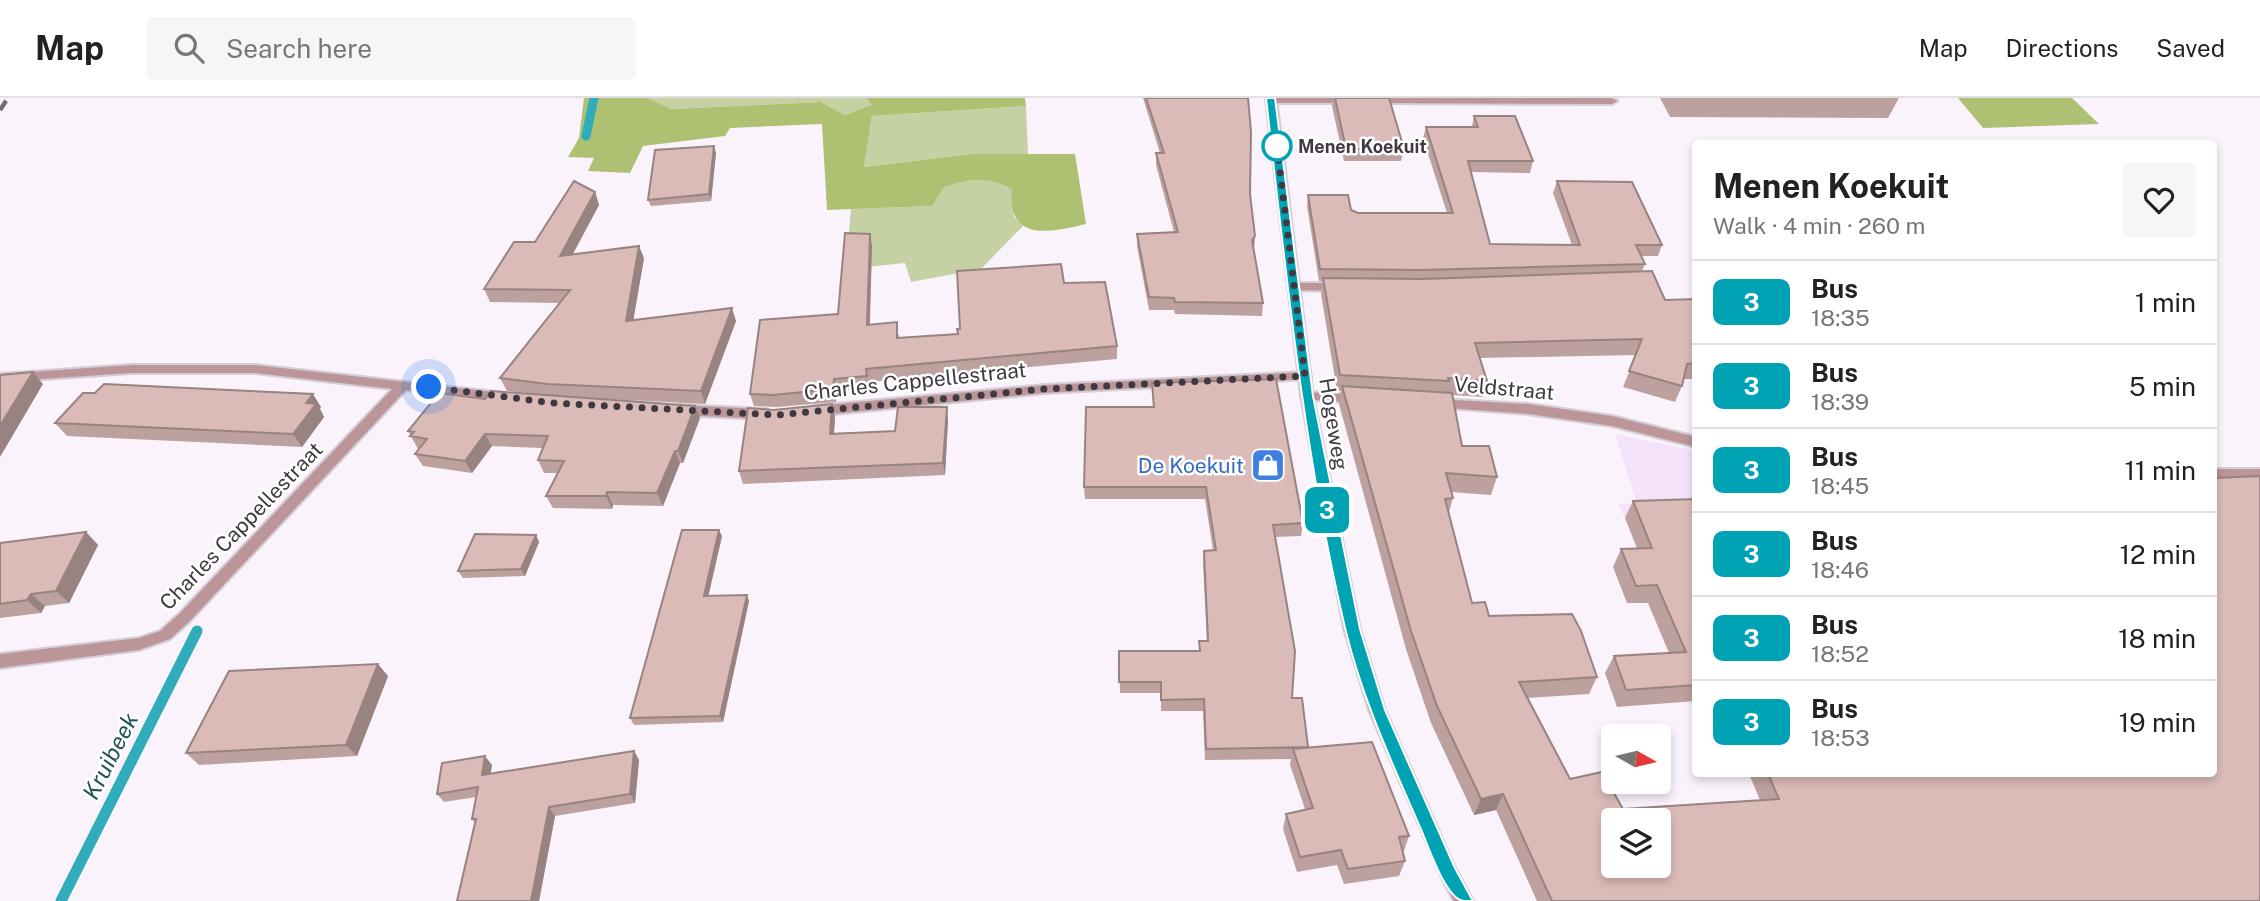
<!DOCTYPE html>
<html lang="en">
<head>
<meta charset="utf-8">
<style>
	body { margin:0; font-family:"Public Sans",sans-serif; background:#f6f6f6; color:#222; height:100vh; display:flex; flex-direction:column; font-size:26px; white-space:nowrap }
	* { box-sizing:border-box; margin:0 }
	p { font-size:23px; color:#767676 }
	.icon { flex:none; width:38px; height:38px; fill:none; stroke:currentColor; stroke-width:2; stroke-linecap:round; stroke-linejoin:round }
	.map { position:relative; flex:1; overflow:hidden }
	.panel { position:absolute; left:1692px; top:42px; width:525px; height:637px; display:flex; flex-direction:column; background:#fff; border-radius:7px; box-shadow:0 4px 10px #0003 }
	.panel>* { flex:none }
	.badge { padding:0 14px; border-radius:10px; font-size:24px; line-height:46px }
	.needle { width:46px; rotate:98deg }
	.tools { position:absolute; left:1601px; top:626px; display:grid; gap:14px }
	.tools a { display:grid; place-items:center; width:70px; height:70px; border-radius:7px; background:#fff; box-shadow:0 4px 10px #0003; font-size:35px }
	.you { position:absolute; width:35px; height:35px; margin:-18px; border:5px solid #fff; border-radius:50%; background:#1a73e8; box-shadow:0 0 0 10px #1a73e833 }
	.map>.badge { position:absolute; translate:-50% -50%; box-shadow:0 0 0 4px #fff }
	.round { display:grid; place-items:center; flex:none; width:74px; height:74px; border-radius:7px; background:#f6f6f6 }
	.headline { display:flex; align-items:center; justify-content:space-between; height:119px; padding:0 21px }
	h1 { font-size:33px; font-weight:700; line-height:52px }
	ul { padding:0; list-style:none }
	li { display:flex; align-items:center; gap:21px; height:84px; padding:0 21px; border-top:2px solid #e0e0e0 }
	li div { flex:1 }
	li b { display:block; font-size:26px }
	li em { font-style:normal }
	li .badge { min-width:77px; font-weight:700; text-align:center }
	header { display:flex; align-items:center; gap:42px; box-sizing:border-box; height:98px; padding:0 35px; background:#fff; border-bottom:2px solid #e0e0e0 }
	header strong { font-size:33px }
	nav { display:flex; gap:38px; margin-inline-start:auto; font-size:24px }
	.search { width:490px; height:63px; background:#f6f6f6; display:flex; align-items:center; gap:18px; box-sizing:border-box; padding:0 24px; border-radius:7px; color:#767676; font-size:26px }
	.map>svg:first-child { display:block }
	.built { fill:#f4e2fb }
	.green { fill:#c5d1a2 }
	.forest { fill:#aec071 }
	.lines { fill:none; stroke-linecap:round; stroke-linejoin:round }
	.stream-far1 { stroke:#31acbb; stroke-width:9 }
	.stream { stroke:#31acbb; stroke-width:11 }
	.service-casing { stroke:#d5ced7; stroke-width:4 }
	.minor-casing { stroke:#d5ced7; stroke-width:4 }
	.tertiary-casing { stroke:#d5ced7; stroke-width:4 }
	.service { fill:#bc9598; fill-rule:evenodd }
	.minor { fill:#bc9598; fill-rule:evenodd }
	.tertiary { fill:#bc9598; fill-rule:evenodd }
	.rail { stroke:#736c75; stroke-width:4.5; stroke-dasharray:11 6; stroke-linecap:butt }
	.wall { fill:#bca19e }
	.shaded-wall { fill:#998381 }
	.building { fill:#dbbbb8; stroke:#998381; stroke-width:2; fill-rule:evenodd }
	.line { fill:#00a3b4; stroke:#fff; stroke-width:2 }
	.walk { stroke:#403942; stroke-width:7; stroke-dasharray:0 12.6 }
	.stop-dot { fill:#fff; stroke:#00a3b4; stroke-width:3.5 }
	.labels { text-anchor:middle; dominant-baseline:central; stroke-width:5; stroke-linejoin:round; paint-order:stroke }
	.far-stop-label { font-size:18px; font-weight:bold; fill:#403942; stroke:#fff; text-anchor:start }
	.street-label { font-size:21px; fill:#403942; stroke:#fff }
	.shop-label { font-size:21px; fill:#366cbe; stroke:#fff; text-anchor:end }
	.water-label { font-size:23px; font-style:italic; fill:#215359; stroke:#fff }
</style>
</head>
<body>
<header>
<strong>Map</strong>
<div class="search"><svg class="icon" aria-label="search" viewBox="0 0 24 24"><circle cx="10" cy="10" r="6"/><path d="M15 15l6 6"/></svg>Search here</div>
<nav><a>Map</a><a>Directions</a><a>Saved</a></nav>
</header>
<div class="map">
<svg width="2260" height="803" viewBox="0 0 2260 803">
	<rect width="100%" height="100%" fill="#faf3fc"/>
	<path class="built" d="M1615,336L1696,353V599L1619,406H1637Z"/>
	<path class="green" d="M647,0H867L873,7L845,17L821,4L672,11Z
		M1026,8L1028,56H972L864,69L872,18Z
		M970,80L993,81L1013,91L1014,119L1023,128L981,171L911,184L905,165L846,171L851,111L932,108L943,89Z"/>
	<path class="forest" d="M584,0H647L672,11L821,4L845,17L872,7L867,0H1025L1026,8L872,18L864,69L972,56H1075L1086,126C1049,135 1007,144 1012,91C987,78 970,80 944,89L932,108L827,112L822,26L730,30L725,38L643,48L630,75L588,73L594,60L568,59L579,40Z
		M1958,0H2072L2099,26L1983,30Z"/>
	<g class="lines">
		<path class="stream-far1" d="M586,38L594,0"/>
		<path class="stream" d="M61,803L197,533"/>
		<g class="service-casing">
			<path id="service" d="M1267,0H1354L1355,2L1350,5H1271L1267,4Z
				M1366,0H1612L1617,3L1612,6L1370,5L1366,4Z
				M1295,185H1339L1345,189L1339,193L1291,192L1289,189Z"/>
		</g>
		<g class="minor-casing">
			<path id="minor" d="M131,267H255L504,295L510,299L504,303L406,292L189,524L170,541L139,552L0,570V556L139,540L160,533L179,516L392,291L255,275H131L0,284V276Z
				M1305,274L1311,278L1310,281L1045,295L814,318L807,313L814,308L1045,287Z
				M1307,294L1358,297L1364,301L1358,305L1302,301L1301,298L1302,295Z
				M1437,301L1528,306L1612,318L1696,339V349L1612,328L1528,316L1432,309L1430,306Z
				M678,307L766,311L773,316L766,321L678,317L671,312Z
				M2214,371H2260V381H2214Z"/>
		</g>
		<g class="tertiary-casing">
			<path id="tertiary" d="M1266,0H1276L1313,298L1360,531L1385,612L1455,770L1473,803H1454L1443,782L1369,612L1344,531L1301,298Z"/>
		</g>
		<use href="#service" class="service"/>
		<use href="#minor" class="minor"/>
		<use href="#tertiary" class="tertiary"/>
		<path class="rail" d="M0,12L8,0"/>
	</g>
	<path class="wall" d="M1143,0H1248L1250,96L1254,150L1253,151L1263,205L1262,218L1175,216L1174,212H1149L1137,148V136L1174,134L1156,67V55H1160Z
		M1333,0H1389L1404,51L1401,63H1344L1332,8Z
		M1660,0H1899L1888,20L1670,19Z
		M1474,18L1533,63L1530,75L1471,74L1490,146L1572,147L1553,95L1557,83L1662,147L1658,158H1641L1645,166L1642,173L1665,202L1696,201V281H1683L1682,288L1675,304L1623,289L1636,257L1480,260L1487,283L1483,299L1452,297L1462,348L1497,379L1491,397L1451,394L1453,400L1449,414L1472,505L1489,518L1597,579L1589,596L1527,600L1570,681L1623,711L1760,702L1749,676H2214L2260,803H1537L1496,712L1474,717L1431,625L1406,551L1339,306L1341,293H1337L1321,196L1323,183H1319L1307,108L1308,97L1358,115H1447L1423,40L1426,29H1472Z
		M716,55L711,103L651,108L648,102Z
		M595,94L599,107L573,156L644,160L633,222L736,223L705,306L588,300L700,320L683,365H680L663,408L613,407L612,411L553,410L546,398L558,375H544L538,362L543,350L492,348L472,375L423,368L415,356L419,351H418L408,333L485,301L537,296L507,293L500,280L560,205L490,204L484,191L535,144Z
		M870,136L872,148L870,226L899,237V240L958,236L960,231L1064,185L1117,248V261L869,284V290L837,293L836,304L777,309L754,308L750,296L838,216Z
		M1152,285L1303,425L1301,438L1275,439L1292,600L1308,649L1409,738L1404,753H1402L1405,763L1399,778L1344,786L1337,767L1297,774L1283,731L1286,716L1305,711L1290,667L1291,661L1205,662L1203,613H1161V595H1120L1119,553H1199V543H1207L1203,465L1204,453L1213,452L1205,401H1085L1084,389L1153,309Z
		M832,306L835,319L834,335L895,333L948,321L945,377L743,386L739,373L773,312Z
		M321,309L320,311L324,319L302,349L67,338L55,325Z
		M1696,401V603L1617,609L1605,575L1614,558L1669,555L1648,505H1627L1613,469L1621,451L1637,450L1625,420L1633,403Z
		M86,434L98,447L69,505L45,508L41,515L0,520V445Z
		M536,437L539,444L525,478L463,480L458,473Z
		M722,438L708,498L749,503L723,624L634,627L630,620Z
		M388,578L357,658L199,667L186,655Z
		M634,653L639,662L635,705L555,718L539,803H457L475,725L472,721L476,699L444,704L437,696L492,667L490,675Z"/>
	<path class="shaded-wall" d="M714,48L716,55L711,103L709,96Z
		M595,94L599,107L565,170L560,158Z
		M870,136L872,148L869,239L867,227Z
		M1255,138L1254,150L1251,155L1252,142Z
		M639,148L644,160L631,236L626,223Z
		M732,210L736,223L705,306L701,293Z
		M33,274L43,286L0,359V328Z
		M834,281L837,293L836,304L833,291Z
		M313,296L321,309L320,311L324,319L302,349L293,336L306,305Z
		M832,306L835,319L833,348L830,336Z
		M695,308L700,320L683,365L678,353Z
		M947,309L948,321L945,377L943,365Z
		M485,336L492,348L472,375L465,363Z
		M675,353L680,365L663,408L657,395Z
		M607,394L613,407L612,411L606,398Z
		M719,432L722,438L707,504L704,498Z
		M86,434L98,447L69,505L56,493Z
		M536,437L539,444L525,478L521,471Z
		M31,496L45,508L41,515L27,502Z
		M747,497L749,503L723,624L720,618Z
		M378,566L388,578L357,658L346,647Z
		M634,653L639,662L635,705L630,696Z
		M485,658L492,667L489,685L482,677Z
		M1503,696L1496,712L1474,717L1481,701Z
		M549,709L555,718L539,803H531Z"/>
	<path class="building" d="M1146,0H1248L1251,34L1250,96L1255,138L1252,142L1263,205L1175,204L1174,200L1149,199L1137,136L1178,134L1156,55H1164Z
		M1335,0H1389L1404,51H1346Z
		M1474,18H1515L1533,63H1468L1490,146L1580,147L1557,83L1632,84L1662,147H1636L1645,166L1421,172L1320,171L1308,97H1348L1351,112L1358,115H1453L1426,29H1478Z
		M714,48L709,96L648,102L655,52Z
		M574,83L595,94L560,158L639,148L626,223L732,210L701,293L547,286L500,280L570,192L484,191L514,144H535Z
		M845,135L870,136L867,227L897,224V240L958,236L957,231H960L957,173L1061,166L1064,185L1105,184L1117,248L866,271L867,278L834,281L833,291L773,297L750,296L760,222L838,216Z
		M1652,173L1665,202L1696,201V265L1687,266L1682,288L1629,273L1642,241L1475,245L1487,283L1448,280L1449,283L1340,277L1323,180L1423,181Z
		M33,274L0,328V277Z
		M1276,281L1303,425L1273,427L1295,553L1292,600H1302L1308,649L1206,651L1204,601L1161,602V584H1119V553H1200L1199,543H1208L1204,453L1216,452L1206,389H1084L1086,309H1154L1152,285Z
		M104,286L313,296L306,305L316,306L293,336L55,325L83,295H95Z
		M1342,288L1452,295L1462,348H1489L1497,379L1446,375L1453,400L1445,401L1472,505L1485,504L1489,518L1572,516L1581,533L1597,579L1519,584L1570,681L1602,674L1623,711L1779,701L1768,676H2214V380L2260,378V803H1552L1503,696L1481,701L1437,608L1411,533ZM1614,723H1659V768H1614Z
		M491,293L695,308L678,353H675L657,395L607,394L606,398H546L564,363L538,362L548,338L485,336L465,363L415,356L427,341L410,338L414,334L408,333L439,295L485,301Z
		M832,306L830,336L895,333L898,309H947L943,365L739,373L748,310L773,312Z
		M1696,401V587L1626,592L1614,558L1686,554L1657,487L1636,488L1621,451L1652,450L1633,403Z
		M682,432H719L704,498L747,497L720,618L630,620Z
		M86,434L56,493L31,496L27,502L0,506V445Z
		M475,436L536,437L521,471L458,473Z
		M378,566L346,647L186,655L229,573Z
		M1372,644L1409,738L1399,739L1405,763L1348,771L1341,752L1300,759L1286,716L1313,710L1293,651Z
		M634,653L630,696L549,709L531,803H457L476,721H472L478,689L437,696L442,665L485,658L482,677Z"/>
	<path class="line" d="M1266,0H1275L1313,298L1360,531L1385,612L1455,770L1473,803H1464C1447,803 1429,751 1422,734C1393,667 1362,601 1345,530C1304,356 1286,177 1266,0Z"/>
	<g class="lines">
		<path class="walk" d="M429,289L553,305L777,317L1045,291L1305,278L1277,48"/>
	</g>
	<defs>
		<g id="shop-square" transform="scale(1.75)"><rect x="-9" y="-9" width="18" height="18" rx="4" fill="#3f7fe0" stroke="#fff"/><path d="M-5-2.5h2.3a2.7 3.5 0 0 1 5.4 0H5L5.5 6h-11ZM-1.5-2.5h3a1.5 2.3 0 0 0-3 0Z" fill="#fff"/></g>
	</defs>
	<g fill-rule="evenodd">
		<use href="#shop-square" x="1268" y="367"/>
	</g>
	<circle class="stop-dot" cx="1277" cy="48" r="14"/>
	<g class="labels">
		<g class="far-stop-label">
			<text x="1298" y="48">Menen Koekuit</text>
		</g>
		<g class="street-label">
			<text transform="translate(915 283) rotate(-6)">Charles Cappellestraat</text>
			<text transform="translate(1504 290) rotate(5)">Veldstraat</text>
			<text transform="translate(1334 326) rotate(81)">Hogeweg</text>
			<text transform="translate(241 428) rotate(-46)">Charles Cappellestraat</text>
		</g>
		<g class="shop-label">
			<text x="1244" y="367">De Koekuit</text>
		</g>
		<g class="water-label">
			<text transform="translate(110 658) rotate(-63)">Kruibeek</text>
		</g>
	</g>
</svg>
<div class="tools">
<a><svg class="needle" viewBox="-14 -14 28 28"><path d="M0-13l5 13h-10z" fill="#e53935"/><path d="M0 13l5-13h-10z" fill="#767676"/></svg></a>
<a><svg class="icon" aria-label="layers" viewBox="0 0 24 24"><path d="M12 4l9 5-9 5-9-5zM3 14l9 5 9-5"/></svg></a>
</div>
<div class="you" style="left:429px;top:289px"></div>
<b class="badge" style="left:1327px;top:412px;background:#00a3b4;color:#fff">3</b>
<section class="panel">
<div class="headline"><div><h1>Menen Koekuit</h1><p>Walk · 4 min · 260 m</p></div><a class="round"><svg class="icon" aria-label="heart" viewBox="0 0 24 24"><path d="M12 20l-8-8c-3-5 5-10 8-4 3-6 11-1 8 4z"/></svg></a></div>
<ul>
<li><span class="badge" style="background:#00a3b4;color:#fff">3</span><div><b>Bus</b><p>18:35</p></div><em>1 min</em></li>
<li><span class="badge" style="background:#00a3b4;color:#fff">3</span><div><b>Bus</b><p>18:39</p></div><em>5 min</em></li>
<li><span class="badge" style="background:#00a3b4;color:#fff">3</span><div><b>Bus</b><p>18:45</p></div><em>11 min</em></li>
<li><span class="badge" style="background:#00a3b4;color:#fff">3</span><div><b>Bus</b><p>18:46</p></div><em>12 min</em></li>
<li><span class="badge" style="background:#00a3b4;color:#fff">3</span><div><b>Bus</b><p>18:52</p></div><em>18 min</em></li>
<li><span class="badge" style="background:#00a3b4;color:#fff">3</span><div><b>Bus</b><p>18:53</p></div><em>19 min</em></li>
</ul>
</section>
</div>
</body>
</html>
